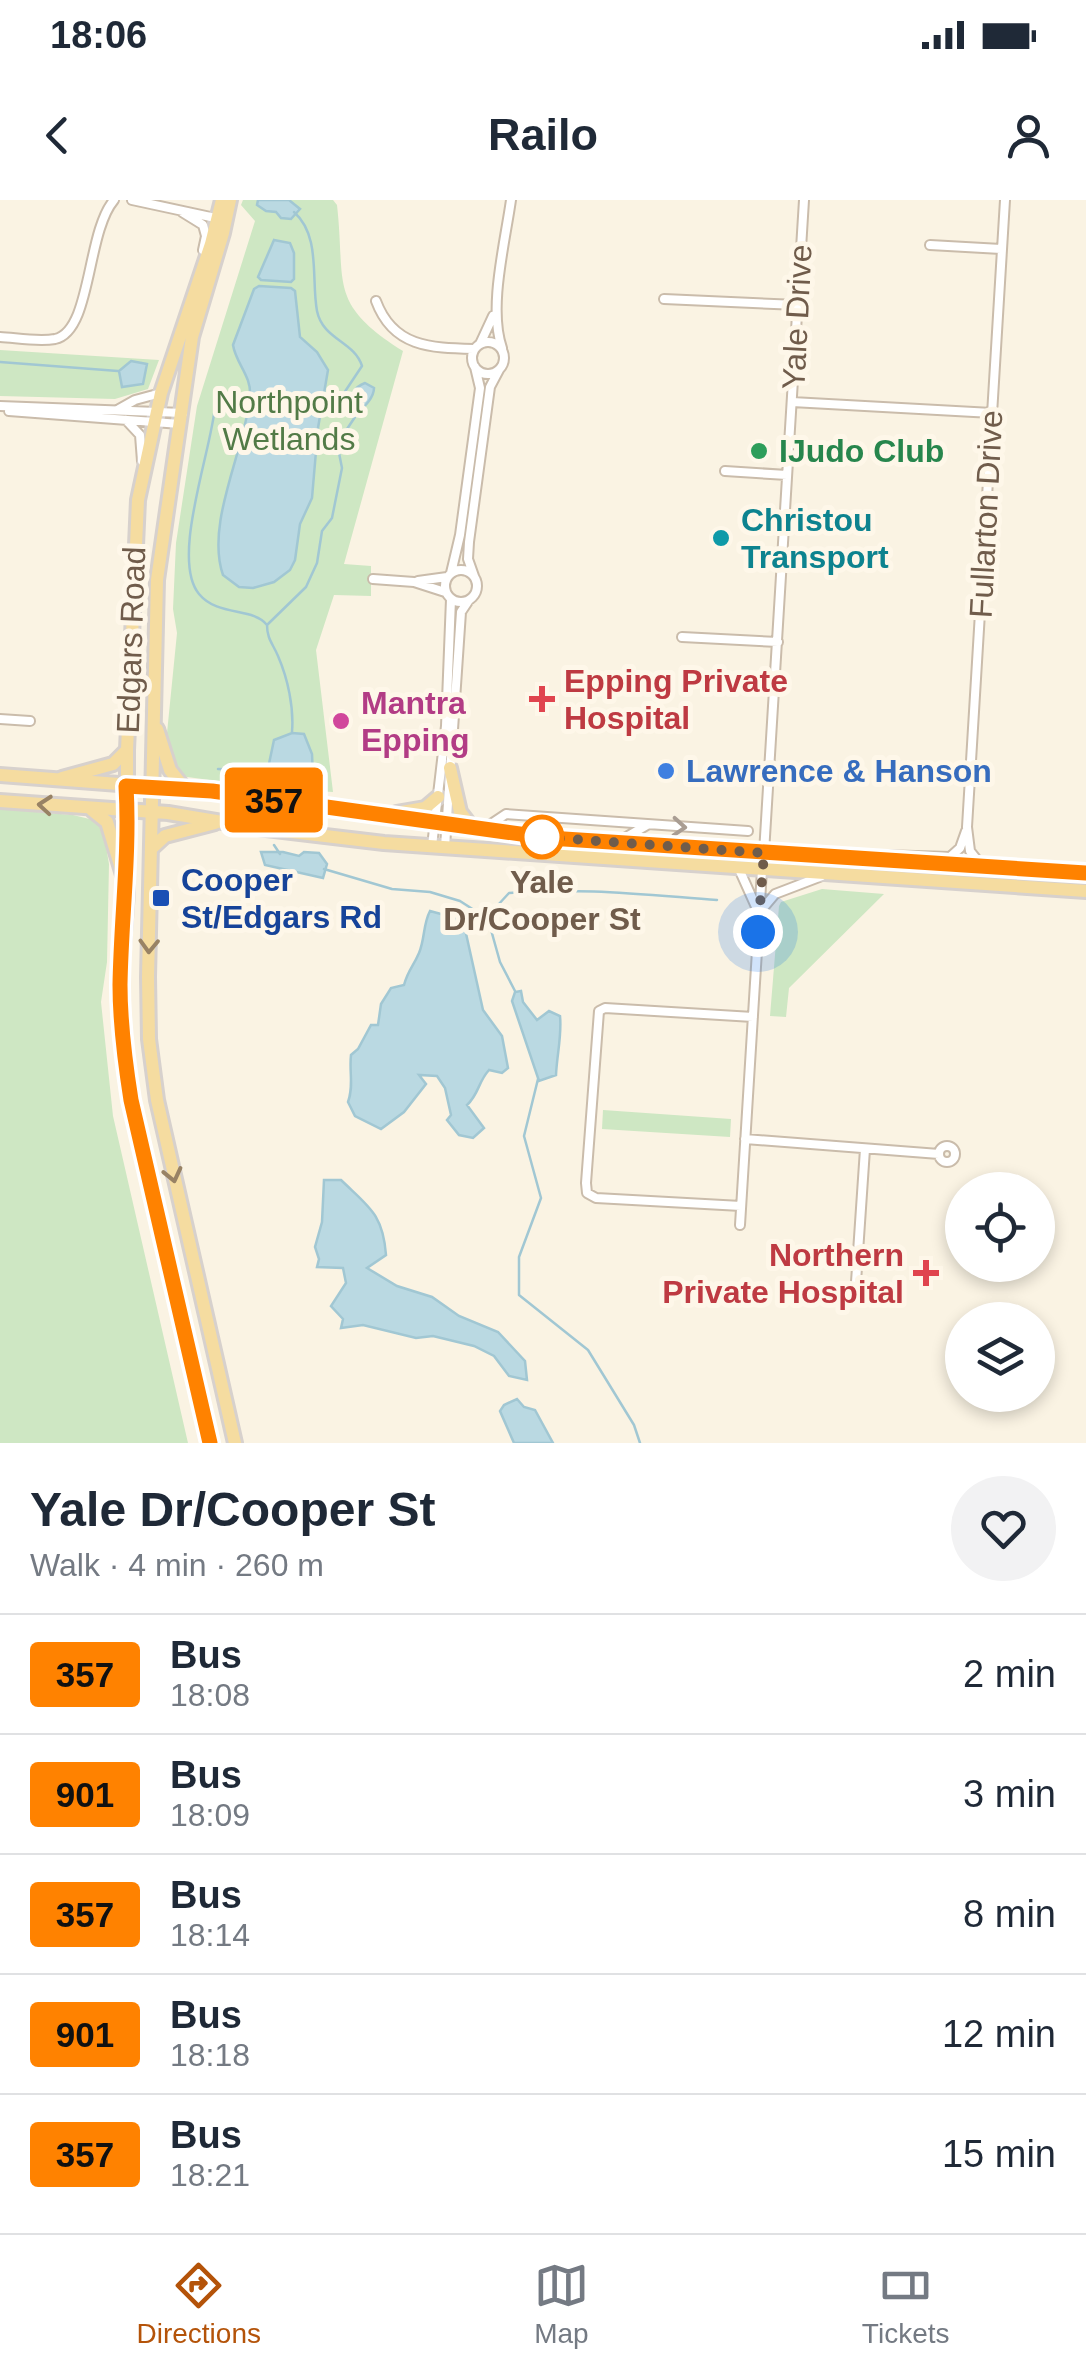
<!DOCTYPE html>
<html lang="en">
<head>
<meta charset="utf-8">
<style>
	body { margin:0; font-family:Helvetica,sans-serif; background:#f2f2f3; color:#1f2937; height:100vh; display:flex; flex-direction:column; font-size:38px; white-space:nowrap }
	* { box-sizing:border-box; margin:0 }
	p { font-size:32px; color:#747a83 }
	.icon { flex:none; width:55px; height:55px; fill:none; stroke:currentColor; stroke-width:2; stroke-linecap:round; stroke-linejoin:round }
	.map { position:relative; height:1243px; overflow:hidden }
	.sheet { display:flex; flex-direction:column; background:#fff; flex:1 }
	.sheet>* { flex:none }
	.badge { padding:0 20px; border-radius:8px; font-size:35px; line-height:65px }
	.controls { position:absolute; left:945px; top:972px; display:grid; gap:20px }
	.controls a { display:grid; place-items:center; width:110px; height:110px; border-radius:50%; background:#fff; box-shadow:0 5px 15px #0003; font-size:50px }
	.you { position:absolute; width:50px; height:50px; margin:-25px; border:8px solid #fff; border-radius:50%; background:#1a73e8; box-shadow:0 0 0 15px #1a73e833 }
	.map>.badge { position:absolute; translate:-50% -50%; box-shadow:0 0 0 5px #fff }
	.round { display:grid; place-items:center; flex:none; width:105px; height:105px; border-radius:52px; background:#f2f2f3 }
	.summary { display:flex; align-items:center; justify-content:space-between; height:170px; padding:0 30px }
	h1 { font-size:48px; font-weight:700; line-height:75px }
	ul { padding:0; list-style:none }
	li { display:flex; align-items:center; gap:30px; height:120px; padding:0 30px; border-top:2px solid #e0e1e3 }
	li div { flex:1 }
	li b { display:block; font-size:38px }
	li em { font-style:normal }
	li .badge { min-width:110px; font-weight:700; text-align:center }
	.status { display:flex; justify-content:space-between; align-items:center; height:70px; padding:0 50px; background:#fff; direction:ltr }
	.status svg { height:28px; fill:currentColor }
	header { display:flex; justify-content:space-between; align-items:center; height:130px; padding:0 30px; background:#fff; font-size:45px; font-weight:700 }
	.tabs { display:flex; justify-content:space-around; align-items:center; height:140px; border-top:2px solid #e0e1e3; background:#fff; font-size:28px; color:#747a83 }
	.tabs a { display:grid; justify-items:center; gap:5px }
	.tabs .active { color:#b45309 }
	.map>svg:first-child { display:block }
	.green { fill:#cee7c3 }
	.water { fill:#bad9e2; stroke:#a1c7d3; stroke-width:2.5 }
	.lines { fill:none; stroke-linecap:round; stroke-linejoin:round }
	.stream { stroke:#a1c7d3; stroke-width:2.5 }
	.street-casing { stroke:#cabcab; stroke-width:12 }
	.primary-casing { stroke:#d7d1cd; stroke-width:18 }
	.street { stroke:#fff; stroke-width:8 }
	.primary { stroke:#f5dca0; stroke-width:12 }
	.oneway { stroke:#988264 }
	.oneway2 { stroke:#a99d93 }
	.line-casing { stroke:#fff; stroke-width:22 }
	.line { stroke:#ff8200; stroke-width:15 }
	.walk { stroke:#705c4b; stroke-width:10; stroke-dasharray:0 18 }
	.leisure-dot { fill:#2e9e5b; stroke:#fef7e9; stroke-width:4 }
	.culture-dot { fill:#0f9aa8; stroke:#fef7e9; stroke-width:4 }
	.health-dot { fill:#e0444e; stroke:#fef7e9; stroke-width:4 }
	.hotel-dot { fill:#d1479c; stroke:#fef7e9; stroke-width:4 }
	.shop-dot { fill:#3f7fe0; stroke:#fef7e9; stroke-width:4 }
	.stop-dot { fill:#fff; stroke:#ff8200; stroke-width:5 }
	.transit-dot { fill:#1a4fb4; stroke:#fef7e9; stroke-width:4 }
	.labels { text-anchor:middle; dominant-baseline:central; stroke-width:10; stroke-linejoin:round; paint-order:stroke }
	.street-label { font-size:32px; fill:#705c4b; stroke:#fef7e9 }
	.park-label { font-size:32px; fill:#527b47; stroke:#fef7e9 }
	.leisure-label { font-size:32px; font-weight:bold; fill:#27864d; stroke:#fef7e9; text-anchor:start }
	.culture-label { font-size:32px; font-weight:bold; fill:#0d838f; stroke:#fef7e9; text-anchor:start }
	.health-label { font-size:32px; font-weight:bold; fill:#be3a42; stroke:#fef7e9; text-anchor:start }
	.hotel-label { font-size:32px; font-weight:bold; fill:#b23c85; stroke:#fef7e9; text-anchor:start }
	.shop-label { font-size:32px; font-weight:bold; fill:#366cbe; stroke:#fef7e9; text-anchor:start }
	.transit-label { font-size:32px; font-weight:bold; fill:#164399; stroke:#fef7e9; text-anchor:start }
	.stop-label { font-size:32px; font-weight:bold; fill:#705c4b; stroke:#fef7e9 }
</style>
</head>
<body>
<div class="status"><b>18:06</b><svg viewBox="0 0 49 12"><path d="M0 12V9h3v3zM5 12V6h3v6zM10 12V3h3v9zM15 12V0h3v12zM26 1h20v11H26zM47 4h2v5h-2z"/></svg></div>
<header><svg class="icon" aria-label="back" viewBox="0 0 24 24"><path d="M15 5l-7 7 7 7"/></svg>Railo<svg class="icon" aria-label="person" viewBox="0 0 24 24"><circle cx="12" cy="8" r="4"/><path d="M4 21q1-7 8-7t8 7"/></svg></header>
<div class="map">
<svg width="1086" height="1243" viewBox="0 0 1086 1243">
	<rect width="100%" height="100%" fill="#faf3e3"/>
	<path class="green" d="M243,0H333L337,5C346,84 327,103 403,151L344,364L371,366V396L334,395L316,450L333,592L301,590V585L287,563L268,588L180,576L177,569L163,573L177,433L173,409L176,343L197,206L255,21L241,5Z
		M0,150L159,160L148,189L115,199L0,196Z
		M0,609L73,615L102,622L109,664L107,762L101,802L113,916L188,1243H0Z
		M822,689L884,694L789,788L786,817L770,816L779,706L781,702Z
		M603,910L731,919L730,937L602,929Z"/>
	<path class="water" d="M258,0H289L300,9L291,19L281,18L276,12L266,11L257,5Z
		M274,40L290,43L294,53V79L291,82L261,80L258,77Z
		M259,86L291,88L295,91L300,137L317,152L328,170L318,228L312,298L300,324L295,360L290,370L274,382L253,388L239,387L223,375C205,323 245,250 250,197C252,176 236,164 233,145L254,89Z
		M131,161L147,164L143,184L122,187L119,171Z
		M365,183L374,188C374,196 365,209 357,210L350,206C351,195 354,187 365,183Z
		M292,533L304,534L312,554L313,578L308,585L280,584L266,578L274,540Z
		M261,652H283L299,656L304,652L319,653L327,664L323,678L265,665Z
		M430,711L463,720L483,810L502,836L508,868L502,873L489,870C478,882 479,894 467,905L484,928L473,938L459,935L447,920L451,915L445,888L437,876L419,875L426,884L404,912L381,929L355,916L348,902C354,886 349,872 351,855L358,849L371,825H378L381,804L391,788L404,785C408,770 413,767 419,753C425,739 423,724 430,711Z
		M521,791L523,802L537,820L549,811L560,816C562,835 557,854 556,875L539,881L512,801L515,792Z
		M324,980H341C369,1007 383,1014 386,1055L367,1068L397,1086L432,1097L459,1116L498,1132L525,1161L527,1180L509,1176L494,1156L474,1146L433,1136L416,1138L363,1125L341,1128L343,1119L331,1106L346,1083L343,1068L317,1067L319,1059L315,1047L322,1022Z
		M517,1199L524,1207L535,1210L553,1243H514L500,1211L504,1205Z"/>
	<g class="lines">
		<path class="stream" d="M0,162L118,171
			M215,206C212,249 170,359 199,394C218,417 253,407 267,425
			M292,532C294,508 288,479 278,456C273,444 267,439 267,425L306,387L317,363L322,331L332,318L342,268L339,253L341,238L355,217L353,211L343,205L342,196L362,166C354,141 323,140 317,111C311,79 321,36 294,12
			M218,569L266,571
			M274,645L280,654
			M324,669L392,689L430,692L460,701L488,719L500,762L515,791
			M486,718L509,693C578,687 647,695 717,700
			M538,879L524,936L541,998L519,1057V1095L588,1150L634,1225L640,1243"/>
		<g class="street-casing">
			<path id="street" d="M132,0L220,19
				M182,12L203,25L206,36L203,50
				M930,45L1001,49
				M664,99L798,105
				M376,101C393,147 430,148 474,149
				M0,137C17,138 38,142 55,139C92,131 86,33 114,0
				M472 158a16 16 0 1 1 32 0a16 16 0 1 1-32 0Z
				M480,144L493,116
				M502,148C488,108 505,43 511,0
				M792,202L992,213
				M0,206L183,213
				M119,209L135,200L161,193
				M9,211L180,224
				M126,220L140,235L142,261
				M725,271L787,275
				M445 386a16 16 0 1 1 32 0a16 16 0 1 1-32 0Z
				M451,373L460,335L480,188L475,167
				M474,376L468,359L469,342L490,187L499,170
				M373,379L414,382L445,392
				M418,381L447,377
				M682,437L778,442
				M0,519L30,521
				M482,630L506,614L748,631
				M623,639L647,625
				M432,646L446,526L451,399
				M445,647L461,412L469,400
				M764,653L804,0
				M881,655L950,657L960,648L966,631
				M981,665L970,651L967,627L1005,0
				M739,669L757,709
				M759,713L775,694L822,676
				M745,939L939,954
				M939 954a8 8 0 1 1 16 0a8 8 0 1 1-16 0Z
				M741,1006L596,998L587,993L586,983L599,811L605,808L753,817
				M740,1025L762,670
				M856,1082L865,949"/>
		</g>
		<g class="primary-casing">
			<path id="primary" d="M230,0L223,33L192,137L157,380L148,777L149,839L157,900L235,1243
				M157,529L170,570L185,589
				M450,568L460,612L473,629
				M0,575L211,591L549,638L1086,673
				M62,578L113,564L127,550
				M0,601L168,613L258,628L384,643L1086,691
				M92,610L107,622L123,675
				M396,613L425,608L438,597
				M152,648L165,636L215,623
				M210,1243L131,900L124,848L120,786L127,692V550L138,300L161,193L211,44L222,0"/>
		</g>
		<use href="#street" class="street"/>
		<use href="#primary" class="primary"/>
	</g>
	<defs><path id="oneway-chevron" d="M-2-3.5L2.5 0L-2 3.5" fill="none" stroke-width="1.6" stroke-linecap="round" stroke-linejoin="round" transform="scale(2.5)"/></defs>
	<g class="oneway">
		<use href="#oneway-chevron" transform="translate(45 605) rotate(-175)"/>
		<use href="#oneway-chevron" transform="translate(149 746) rotate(92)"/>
		<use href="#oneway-chevron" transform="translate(173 975) rotate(77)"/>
	</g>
	<use class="oneway2" href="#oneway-chevron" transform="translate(679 627) rotate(4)"/>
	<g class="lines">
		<g class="line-casing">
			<path id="line" d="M210,1243L131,900C125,862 120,824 120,785C121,719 130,653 126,586L212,591L549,638L1086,673"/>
		</g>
		<use href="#line" class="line"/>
		<path class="walk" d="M542,637L764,653L758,732"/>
	</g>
	<circle class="leisure-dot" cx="759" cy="251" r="10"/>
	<circle class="culture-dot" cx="721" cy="338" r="10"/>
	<g class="health-dot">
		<path d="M537 484h10v10h10v10h-10v10h-10v-10h-10v-10h10z"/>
		<path d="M921 1058h10v10h10v10h-10v10h-10v-10h-10v-10h10z"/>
	</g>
	<circle class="hotel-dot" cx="341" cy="521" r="10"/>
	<circle class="shop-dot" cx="666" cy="571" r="10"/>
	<circle class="stop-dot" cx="542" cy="637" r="20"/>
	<rect class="transit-dot" x="151" y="688" width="20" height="20" rx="5"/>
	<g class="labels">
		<g class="street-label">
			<text transform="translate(797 117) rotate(-87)">Yale Drive</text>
			<text transform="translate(986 314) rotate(-87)">Fullarton Drive</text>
			<text transform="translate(131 440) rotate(-88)">Edgars Road</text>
		</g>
		<g class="park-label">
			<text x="289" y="202">Northpoint<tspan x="289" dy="37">Wetlands</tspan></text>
		</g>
		<g class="leisure-label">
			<text x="779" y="251">IJudo Club</text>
		</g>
		<g class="culture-label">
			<text x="741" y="320">Christou<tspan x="741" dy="37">Transport</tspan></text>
		</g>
		<g class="health-label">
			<text x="564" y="481">Epping Private<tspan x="564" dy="37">Hospital</tspan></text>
			<text x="904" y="1055" text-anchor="end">Northern<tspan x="904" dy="37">Private Hospital</tspan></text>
		</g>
		<g class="hotel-label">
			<text x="361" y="503">Mantra<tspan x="361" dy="37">Epping</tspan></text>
		</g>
		<g class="shop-label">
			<text x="686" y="571">Lawrence &amp; Hanson</text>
		</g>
		<g class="transit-label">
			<text x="181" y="680">Cooper<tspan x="181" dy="37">St/Edgars Rd</tspan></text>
		</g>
		<g class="stop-label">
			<text x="542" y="682">Yale<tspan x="542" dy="37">Dr/Cooper St</tspan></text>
		</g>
	</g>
</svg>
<div class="controls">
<a><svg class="icon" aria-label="locate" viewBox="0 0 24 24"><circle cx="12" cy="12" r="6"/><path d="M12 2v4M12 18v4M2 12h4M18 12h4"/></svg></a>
<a><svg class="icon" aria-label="layers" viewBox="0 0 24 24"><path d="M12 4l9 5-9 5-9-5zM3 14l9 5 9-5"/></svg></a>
</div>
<div class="you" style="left:758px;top:732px"></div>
<b class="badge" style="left:274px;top:600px;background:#ff8200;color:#111">357</b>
</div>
<section class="sheet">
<div class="summary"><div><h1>Yale Dr/Cooper St</h1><p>Walk · 4 min · 260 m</p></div><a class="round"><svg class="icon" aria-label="heart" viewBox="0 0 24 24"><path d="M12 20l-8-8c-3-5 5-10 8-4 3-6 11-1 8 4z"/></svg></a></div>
<ul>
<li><span class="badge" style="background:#ff8200;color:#111">357</span><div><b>Bus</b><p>18:08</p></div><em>2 min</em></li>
<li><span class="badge" style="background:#ff8200;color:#111">901</span><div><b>Bus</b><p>18:09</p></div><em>3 min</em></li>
<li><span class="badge" style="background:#ff8200;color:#111">357</span><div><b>Bus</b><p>18:14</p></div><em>8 min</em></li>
<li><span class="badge" style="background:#ff8200;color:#111">901</span><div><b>Bus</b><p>18:18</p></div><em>12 min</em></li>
<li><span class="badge" style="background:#ff8200;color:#111">357</span><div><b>Bus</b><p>18:21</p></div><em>15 min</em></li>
</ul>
</section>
<nav class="tabs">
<a class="active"><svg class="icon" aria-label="directions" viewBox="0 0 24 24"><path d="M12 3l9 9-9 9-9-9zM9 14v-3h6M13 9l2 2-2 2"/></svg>Directions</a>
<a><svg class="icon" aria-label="map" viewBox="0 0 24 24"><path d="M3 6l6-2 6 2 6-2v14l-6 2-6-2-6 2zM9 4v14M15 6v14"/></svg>Map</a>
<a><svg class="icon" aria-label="tickets" viewBox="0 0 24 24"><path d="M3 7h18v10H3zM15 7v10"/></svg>Tickets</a>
</nav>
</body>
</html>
